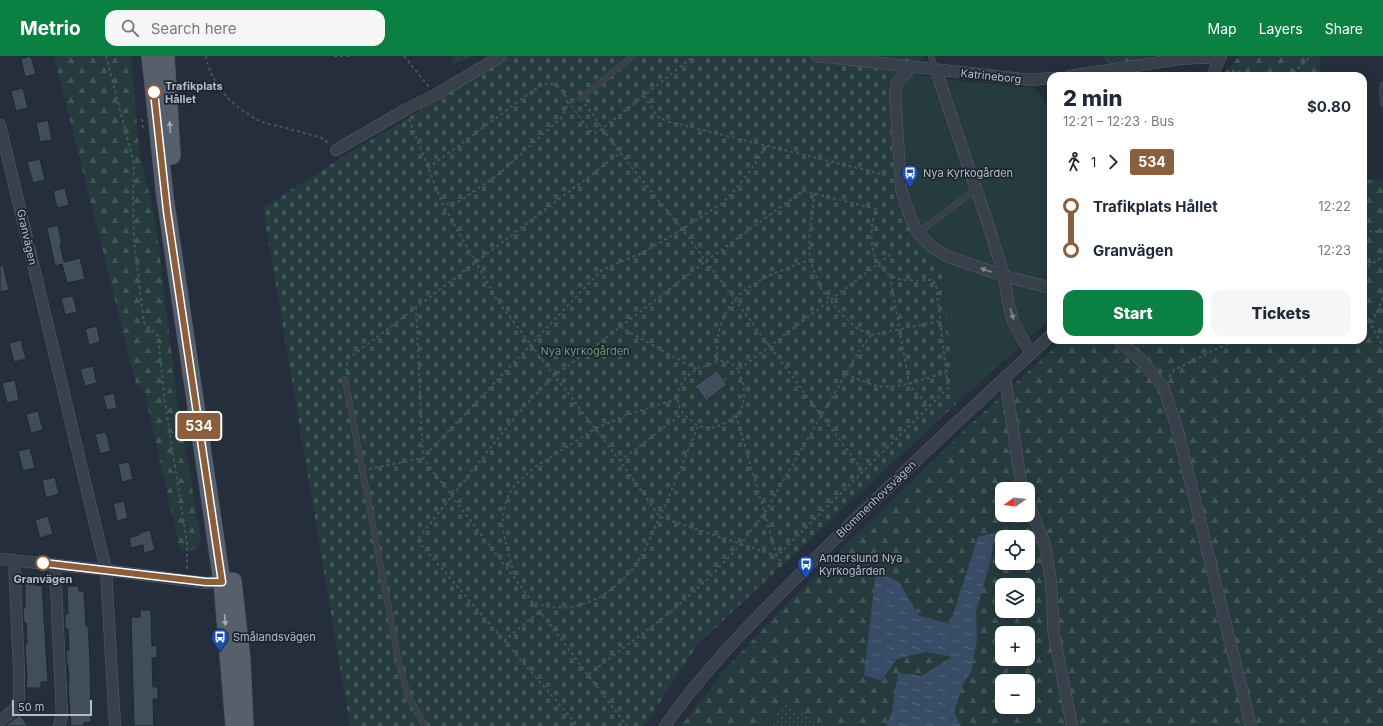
<!DOCTYPE html>
<html lang="en">
<head>
<meta charset="utf-8">
<style>
	body { margin:0; font-family:Inter,sans-serif; background:#f6f6f7; color:#1f2937; height:100vh; display:flex; flex-direction:column; font-size:15px; white-space:nowrap }
	* { box-sizing:border-box; margin:0 }
	p { font-size:13px; color:#747a83 }
	.icon { flex:none; width:22px; height:22px; fill:none; stroke:currentColor; stroke-width:2; stroke-linecap:round; stroke-linejoin:round }
	.map { position:relative; flex:1; overflow:hidden }
	.panel { position:absolute; left:1047px; top:16px; width:320px; height:272px; display:flex; flex-direction:column; background:#fff; border-radius:12px; box-shadow:0 4px 16px #0002 }
	.panel>* { flex:none }
	.badge { padding:0 8px; border-radius:3px; font-size:14px; line-height:26px }
	.needle { width:26px; rotate:256deg }
	.buttons { position:absolute; left:995px; top:426px; display:grid; gap:8px }
	.buttons a { display:grid; place-items:center; width:40px; height:40px; border-radius:8px; background:#fff; box-shadow:0 4px 16px #0002; font-size:20px }
	.scale { position:absolute; left:12px; bottom:10px; width:80px; box-sizing:border-box; padding-left:4px; border:2px solid #b3bbc8; border-top:0; font-size:11px; line-height:14px; white-space:nowrap; color:#b3bbc8; -webkit-text-stroke:3px #1d2531; paint-order:stroke }
	.map>.badge { position:absolute; translate:-50% -50%; box-shadow:0 0 0 2px #fff }
	.legs { display:flex; align-items:center; gap:6px; height:44px; padding:0 16px; font-size:13px }
	.legs p { margin-inline-start:auto }
	.head { display:flex; align-items:center; justify-content:space-between; height:68px; padding:0 16px }
	h1 { font-size:22px; font-weight:800; line-height:30px }
	.action { display:flex; gap:8px; margin-top:auto; padding:8px 16px }
	.action a { flex:1; height:46px; border-radius:12px; background:#0b8043; color:#fff; font-size:16px; font-weight:800; line-height:46px; text-align:center }
	.action a+a { background:#f6f6f7; color:#1f2937 }
	ul { padding:0 16px; list-style:none }
	li { display:flex; align-items:center; gap:14px; height:44px; font-size:15px }
	li i { display:grid; place-items:center; width:6px; height:100%; margin:0 5px; background:currentColor }
	li i::after { content:''; width:10px; height:10px; margin:-5px; border:3px solid; border-radius:50%; background:#fff }
	li p { margin-inline-start:auto }
	li:first-child i { background:linear-gradient(#0000 50%,currentColor 0) }
	li:last-child i { background:linear-gradient(currentColor 50%,#0000 0) }
	header { display:flex; align-items:center; gap:24px; box-sizing:border-box; height:56px; padding:0 20px; background:#0b8043; color:#fff }
	header strong { font-size:19px }
	nav { display:flex; gap:22px; margin-inline-start:auto; font-size:14px }
	.search { width:280px; height:36px; background:#f6f6f7; display:flex; align-items:center; gap:10px; box-sizing:border-box; padding:0 14px; border-radius:12px; color:#747a83; font-size:15px }
	.map>svg:first-child { display:block }
	.grass { fill:url(#grass-dots) }
	.forest { fill:url(#forest-firs); fill-rule:evenodd }
	.cemetery { fill:url(#cemetery-stones) }
	.park { fill:#263b3d }
	.water { fill:url(#water-ripples) }
	.building { fill:#404d5b; stroke:#1f2733 }
	.lines { fill:none; stroke-linecap:round; stroke-linejoin:round }
	.lane-casing { stroke:#565e6a; stroke-width:6 }
	.street-casing { stroke:#565e6a; stroke-width:12 }
	.primary-casing { stroke:#414955; stroke-width:18 }
	.path { stroke:#44585a; stroke-width:2; stroke-dasharray:3 3; stroke-linecap:butt }
	.lane { stroke:#38404c; stroke-width:5.5 }
	.street { stroke:#38404c; stroke-width:11 }
	.primary { stroke:#565f6c; stroke-width:17 }
	.oneway { fill:#a0a9b6 }
	.oneway2 { fill:#7c8490 }
	.line-1-casing { stroke:#fff; stroke-width:9 }
	.line-1 { stroke:#8b5e3c; stroke-width:6 }
	.stop-1-dot { fill:#fff; stroke:#8b5e3c; stroke-width:2 }
	.labels { text-anchor:middle; dominant-baseline:central; stroke-width:3.5; stroke-linejoin:round; paint-order:stroke }
	.street-label { font-size:11px; fill:#b3bbc8; stroke:#1d2531 }
	.stop-label { font-size:11px; font-weight:bold; fill:#b3bbc8; stroke:#1d2531; text-anchor:start }
	.poi-label { font-size:11px; fill:#b3bbc8; stroke:#1d2531; text-anchor:start }
	.park-label { font-size:11px; fill:#6b9875; stroke:#1d2531 }
</style>
</head>
<body>
<header>
<strong>Metrio</strong>
<div class="search"><svg class="icon" aria-label="search" viewBox="0 0 24 24"><circle cx="10" cy="10" r="6"/><path d="M15 15l6 6"/></svg>Search here</div>
<nav><a>Map</a><a>Layers</a><a>Share</a></nav>
</header>
<div class="map">
<svg width="1383" height="670" viewBox="0 0 1383 670">
	<defs>
		<pattern id="grass-dots" width="8" height="8" patternUnits="userSpaceOnUse"><rect width="8" height="8" fill="#263b3d"/><path d="M2 2h.1M6 6h.1" fill="none" stroke="#435558" stroke-width="1.8" stroke-linecap="round"/></pattern>
		<pattern id="forest-firs" width="22" height="20" patternUnits="userSpaceOnUse"><rect width="22" height="20" fill="#263b3d"/><path d="M5 1l3.5 6h-7zM16 11l3.5 6h-7z" fill="#435558"/></pattern>
		<pattern id="cemetery-stones" width="16" height="16" patternUnits="userSpaceOnUse"><rect width="16" height="16" fill="#263b3d"/><path d="M2 7V4a2 2 0 0 1 4 0v3zM10 15v-3a2 2 0 0 1 4 0v3z" fill="#435558"/></pattern>
		<pattern id="water-ripples" width="26" height="14" patternUnits="userSpaceOnUse"><rect width="26" height="14" fill="#394c65"/><path d="M2 4q2-2 4 0t4 0M15 11q2-2 4 0t4 0" fill="none" stroke="#53647a"/></pattern>
	</defs>
	<rect width="100%" height="100%" fill="#242e3c"/>
	<path class="grass" d="M784,646L827,670H768Z"/>
	<path class="forest" d="M54,0H131L139,94L156,168L177,343L201,483L197,493L180,495L144,333L136,328Z
		M451,0H473L454,8Z
		M873,0H924L918,7Z
		M1104,0H1153L1109,9Z
		M1239,0H1320L1321,20H1225L1227,15Z
		M1383,123V670H827L784,646L768,670H681L722,617L774,561L842,492L973,366L1063,284H1363V124ZM1002,433H1028V459H1002ZM1002,481H1028V507H1002ZM1002,529H1028V555H1002ZM1002,577H1028V603H1002ZM1002,625H1028V651H1002Z"/>
	<path class="cemetery" d="M511,0H818L817,6L888,14L895,144L942,214L956,348L698,588L644,670H350L263,152L355,93L399,68L459,29Z"/>
	<path class="park" d="M888,14L958,25L1035,32L1051,55V263L956,348L942,214L895,145Z"/>
	<path class="water" d="M995,476L991,504L976,555L977,584L971,616L963,628L954,656L961,670H886L892,656L898,617L921,620L952,601L926,596L897,603L881,625L864,619L876,516L899,526L919,560L950,568L978,481Z"/>
	<path class="building" d="M31,0L36,18L25,21L21,3Z
		M23,32L28,52L16,55L11,35Z
		M48,64L52,84L40,86L36,67Z
		M40,103L45,124L33,127L27,106Z
		M65,132L69,149L57,152L53,135Z
		M58,169L62,188H60L64,206L80,202L85,223L67,227L62,208L55,210L47,172Z
		M0,209H3L9,234L0,236Z
		M73,240L77,256L65,259L61,242Z
		M97,270L100,286L89,289L85,273Z
		M21,284L26,303L14,306L9,287Z
		M93,310L97,327L85,330L80,313Z
		M717,314L727,329L706,345L695,330Z
		M15,324L19,344L7,347L2,327Z
		M114,337L117,352L107,354L103,340Z
		M38,355L43,374L31,377L26,358Z
		M106,376L111,395L100,398L95,378Z
		M30,392L35,412L23,415L18,395Z
		M129,406L133,423L122,426L118,408Z
		M55,421L59,438L46,442L42,424Z
		M124,445L128,462L117,465L113,448Z
		M48,460L53,478L40,482L35,464Z
		M150,474L155,494L144,497L143,489L131,492L129,482L139,479V477Z
		M25,524H36V530L42,529L48,626H41V632H26L27,622L25,588H27L26,567H24L23,552H25Z
		M67,530H79V535H84L86,570L88,569L90,603L91,666L84,667V670H71L68,628H69L68,609H67L66,595L69,594L68,573H65V558H68Z
		M140,554H151L152,590L157,589V602H152L153,631H158V643H153L154,670H134L131,561H140Z
		M20,659L28,670H5L14,663Z"/>
	<g class="lines">
		<g class="lane-casing">
			<path id="lane" d="M931,0L936,13
				M1383,29L1382,33L1383,48
				M581,42L633,0
				M918,177L976,133
				M345,323L399,607L408,640L425,670"/>
		</g>
		<g class="street-casing">
			<path id="street" d="M817,0L1032,24L1051,22
				M912,11L897,27L895,37L901,133L910,161L918,177L933,192L949,201L1004,220L1051,232
				M936,14L990,174L1004,220L1008,245L1013,265L1031,298
				M1069,20L1180,3L1197,2H1219
				M1212,20L1221,0
				M0,69L106,514L115,670
				M336,94L405,54L435,39L501,0
				M1119,284L1145,308L1163,331L1176,368L1251,670
				M1005,322L1021,427L1024,433
				M1028,445L1045,489L1051,526L1054,579L1072,670
				M0,503L106,514L206,527L228,525
				M55,508L62,660L59,670
				M0,665L15,653L19,643V615L14,504
				M665,670C704,614 751,567 799,519C881,436 966,358 1051,279"/>
		</g>
		<g class="primary-casing">
			<path id="primary" d="M150,0L165,141L222,526L234,670
				M166,0L172,100
				M233,525L242,604L245,670"/>
		</g>
		<path class="path" d="M106,0L134,108L133,143L134,183L144,267L158,280L165,346L187,487V514
			M206,0C211,30 235,53 262,66C268,68 276,70 283,71C296,75 309,78 322,82L329,88
			M334,0H349
			M404,0L429,31
			M1226,15H1238L1253,20
			M1294,18L1316,17
			M1282,20L1292,18L1311,0
			M644,40L657,60L666,65L890,120
			M567,46L571,49L589,74L593,77L598,76L694,0
			M585,48L620,97L682,173L863,415
			M142,63L143,74
			M409,63L443,149L499,247L620,405L660,461L777,500L948,332L936,229L933,224C920,224 902,227 890,219C868,207 869,173 876,153L804,135L800,137L706,205L606,282L554,320L534,340L515,361L417,484L578,670
			M428,112L541,29C553,24 567,34 567,47C567,53 564,57 561,62L499,118L460,145L443,149
			M815,137L810,172L809,188L810,204L821,233L842,259L858,273L871,279L940,265
			M1363,175L1383,176
			M1363,214L1383,200
			M890,220L909,327L914,335L930,350
			M1383,242L1371,269L1383,290
			M416,251L423,402L627,670
			M620,271L696,313
			M717,305C717,297 717,288 718,281C725,232 770,218 810,204
			M738,314C735,310 732,307 726,305C720,304 714,306 709,309C705,310 700,311 697,313C679,323 669,346 687,361C690,363 695,369 699,370C717,377 744,360 744,341C745,331 742,323 738,314L890,199
			M346,315L348,303L620,97
			M846,318C856,322 867,328 878,330C898,334 925,322 945,317
			M1169,321L1174,314L1235,284
			M1383,352V374
			M736,359L777,500L782,508
			M620,405L683,357
			M369,413L423,402L596,220L602,214L644,196L668,182L721,148L731,138L748,118L766,91
			M514,518L505,484L502,468L504,453L508,440L515,429L535,411L595,373L624,360L676,343
			M535,547C570,560 606,544 630,516C641,504 648,487 655,471C671,438 684,404 698,370
			M504,585L540,555
			M589,618L672,555L708,523L741,488L765,456L858,297L871,279"/>
		<use href="#lane" class="lane"/>
		<use href="#street" class="street"/>
		<use href="#primary" class="primary"/>
	</g>
	<defs><path id="oneway-solid" d="M-6-.8H1V-3.2L6.5 0L1 3.2V.8H-6Z"/></defs>
	<g class="oneway">
		<use href="#oneway-solid" transform="translate(170 71) rotate(-94)"/>
		<use href="#oneway-solid" transform="translate(225 564) rotate(85)"/>
	</g>
	<g class="oneway2">
		<use href="#oneway-solid" transform="translate(986 214) rotate(-161)"/>
		<use href="#oneway-solid" transform="translate(1012 258) rotate(73)"/>
	</g>
	<g class="lines">
		<g class="line-1-casing">
			<path id="line-1" d="M43,507L206,526H222L167,155L154,36"/>
		</g>
		<use href="#line-1" class="line-1"/>
	</g>
	<defs>
		<g id="bus-pin" transform="scale(0.9)"><path d="M0 17L-7.5 6A9.5 9.5 0 1 1 7.5 6Z" fill="#1a4fb4" stroke="#1d2531"/><path d="M-5-6H5V4H4V6H2V4H-2V6H-4V4H-5ZM-3.5-4V0h7V-4ZM-3.5 1.2v1.5H-2V1.2ZM2 1.2v1.5H3.5V1.2Z" fill="#fff"/></g>
	</defs>
	<g fill-rule="evenodd">
		<use href="#bus-pin" x="910" y="117"/>
		<use href="#bus-pin" x="806" y="508"/>
		<use href="#bus-pin" x="220" y="581"/>
	</g>
	<g class="stop-1-dot">
		<circle cx="154" cy="36" r="7"/>
		<circle cx="43" cy="507" r="7"/>
	</g>
	<g class="labels">
		<g class="street-label">
			<text transform="translate(991 20) rotate(6)">Katrineborg</text>
			<text transform="translate(27 181) rotate(77)">Granvägen</text>
			<text transform="translate(876 443) rotate(-44)">Blommenhovsvägen</text>
		</g>
		<g class="stop-label">
			<text x="165" y="30">Trafikplats<tspan x="165" dy="13">Hållet</tspan></text>
			<text x="43" y="523" text-anchor="middle">Granvägen</text>
		</g>
		<g class="poi-label">
			<text x="923" y="117">Nya Kyrkogården</text>
			<text x="819" y="502">Anderslund Nya<tspan x="819" dy="13">Kyrkogården</tspan></text>
			<text x="233" y="581">Smålandsvägen</text>
		</g>
		<g class="park-label">
			<text x="585" y="295">Nya kyrkogården</text>
		</g>
	</g>
</svg>
<div class="buttons">
<a><svg class="needle" viewBox="-14 -14 28 28"><path d="M0-13l5 13h-10z" fill="#e53935"/><path d="M0 13l5-13h-10z" fill="#747a83"/></svg></a>
<a><svg class="icon" aria-label="locate" viewBox="0 0 24 24"><circle cx="12" cy="12" r="6"/><path d="M12 2v4M12 18v4M2 12h4M18 12h4"/></svg></a>
<a><svg class="icon" aria-label="layers" viewBox="0 0 24 24"><path d="M12 4l9 5-9 5-9-5zM3 14l9 5 9-5"/></svg></a>
<a>+</a>
<a>−</a>
</div>
<div class="scale">50 m</div>
<b class="badge" style="left:199px;top:370px;background:#8b5e3c;color:#fff">534</b>
<section class="panel">
<div class="head"><div><h1>2 min</h1><p>12:21 – 12:23 · Bus</p></div><b>$0.80</b></div>
<div class="legs"><svg class="icon" aria-label="walk" viewBox="0 0 24 24"><circle cx="13" cy="4" r="2"/><path d="M13 8l-2 6 4 7M11 14l-3 7M7 12l3-4h3l4 4"/></svg>1<svg class="icon" aria-label="forward" viewBox="0 0 24 24"><path d="M9 5l7 7-7 7"/></svg><b class="badge" style="background:#8b5e3c;color:#fff">534</b></div>
<ul>
<li><i style="color:#8b5e3c"></i><b>Trafikplats Hållet</b><p>12:22</p></li>
<li><i style="color:#8b5e3c"></i><b>Granvägen</b><p>12:23</p></li>
</ul>
<div class="action"><a>Start</a><a>Tickets</a></div>
</section>
</div>
</body>
</html>
